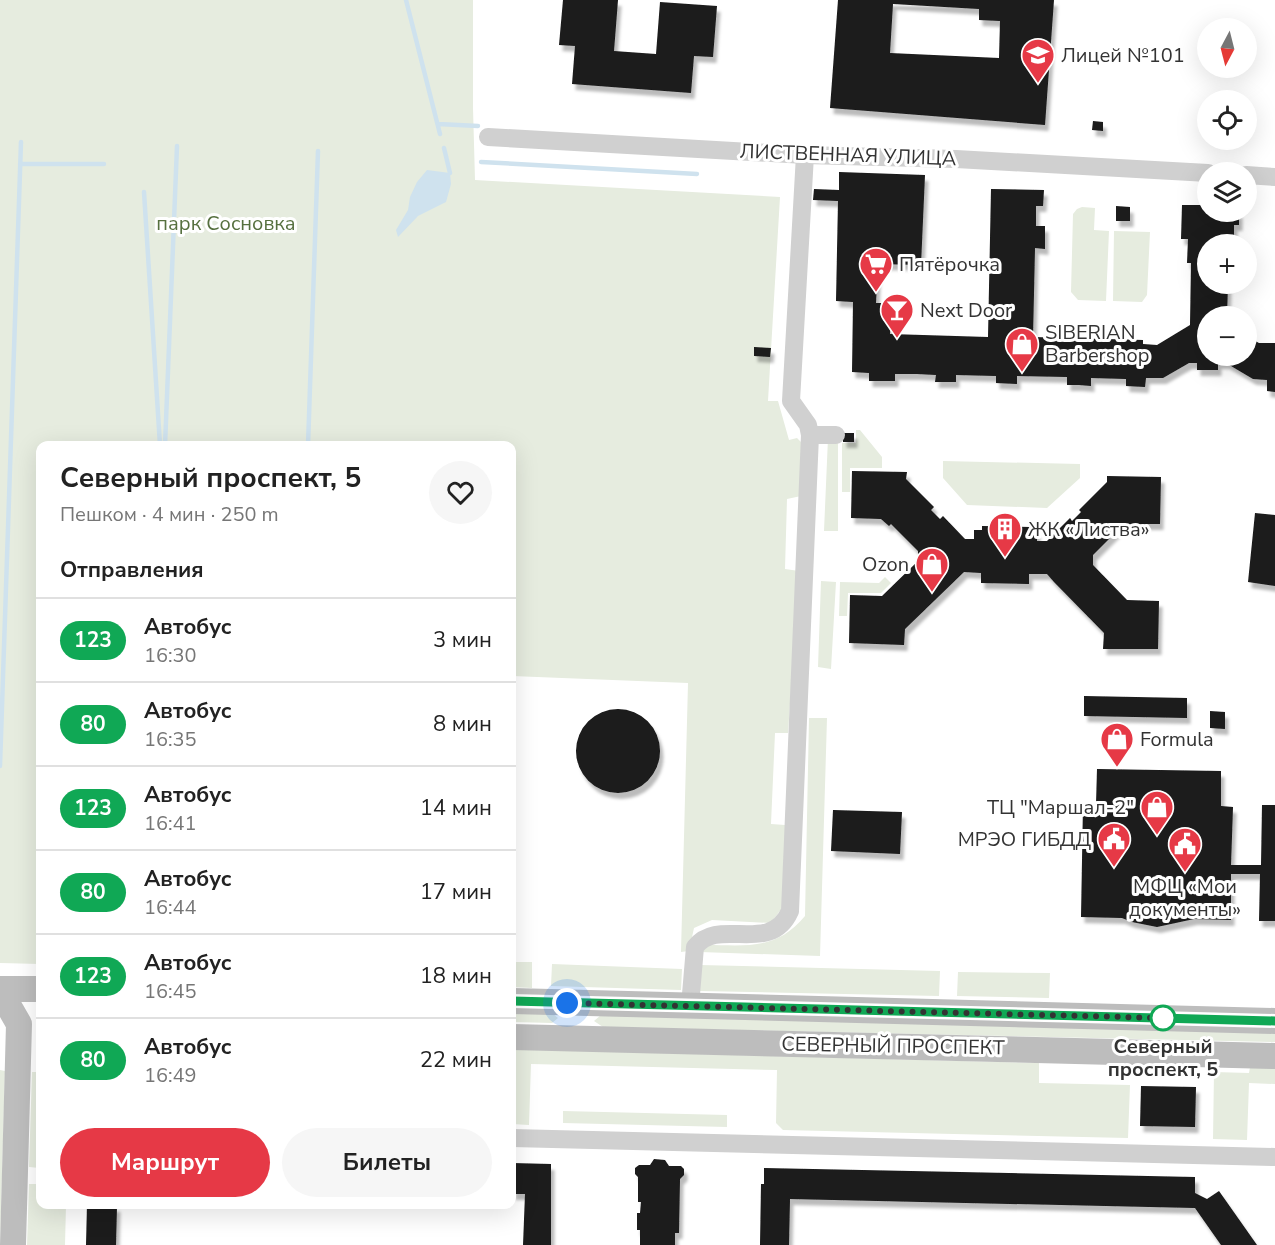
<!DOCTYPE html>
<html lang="ru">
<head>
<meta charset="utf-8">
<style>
	body { margin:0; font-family:"Nunito Sans",sans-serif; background:#f6f6f6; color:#222; height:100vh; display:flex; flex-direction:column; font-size:22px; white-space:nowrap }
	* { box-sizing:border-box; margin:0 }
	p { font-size:20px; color:#767676 }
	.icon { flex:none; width:33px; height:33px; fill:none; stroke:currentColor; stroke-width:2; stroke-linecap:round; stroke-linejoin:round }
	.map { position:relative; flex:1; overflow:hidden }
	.drawer { position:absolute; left:36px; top:441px; width:480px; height:768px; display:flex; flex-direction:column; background:#fff; border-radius:12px; box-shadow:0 6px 24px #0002 }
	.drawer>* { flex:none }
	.badge { padding:0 12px; border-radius:20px; font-size:21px; line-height:39px }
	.needle { width:39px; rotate:187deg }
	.buttons { position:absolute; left:1197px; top:18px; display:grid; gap:12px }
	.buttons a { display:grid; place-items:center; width:60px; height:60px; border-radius:50%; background:#fff; box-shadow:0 6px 24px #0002; font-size:30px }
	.you { position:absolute; width:30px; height:30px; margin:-15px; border:4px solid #fff; border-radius:50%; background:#1a73e8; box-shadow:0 0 0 9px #1a73e833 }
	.map>.badge { position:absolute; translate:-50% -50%; box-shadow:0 0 0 3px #fff }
	h2 { padding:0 24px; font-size:22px; line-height:54px }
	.round { display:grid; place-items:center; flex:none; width:63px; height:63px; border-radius:32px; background:#f6f6f6 }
	.headline { display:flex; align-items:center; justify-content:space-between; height:102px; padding:0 24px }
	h1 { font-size:28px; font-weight:700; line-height:45px }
	.cta { display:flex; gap:12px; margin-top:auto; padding:12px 24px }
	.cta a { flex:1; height:69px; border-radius:36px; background:#e63946; color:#fff; font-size:24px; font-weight:700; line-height:69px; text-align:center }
	.cta a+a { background:#f6f6f6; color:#222 }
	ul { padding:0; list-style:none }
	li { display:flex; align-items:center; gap:18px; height:84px; padding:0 24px; border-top:2px solid #e0e0e0 }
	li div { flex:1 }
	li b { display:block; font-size:22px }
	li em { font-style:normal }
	li .badge { min-width:66px; font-weight:700; text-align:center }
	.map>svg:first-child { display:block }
	.green { fill:#e6ecdf }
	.water { fill:#cfe2ee }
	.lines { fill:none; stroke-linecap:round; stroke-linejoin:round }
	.stream { stroke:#cfe2ee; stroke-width:4.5 }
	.building { fill:#1a1a1a; fill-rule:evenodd; filter:url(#shadow) }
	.street { stroke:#d0d0d0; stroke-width:18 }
	.secondary { stroke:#bdbdbd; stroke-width:26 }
	.line-casing { stroke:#fff; stroke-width:14 }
	.line { stroke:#10a855; stroke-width:9 }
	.walk { stroke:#333; stroke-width:6; stroke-dasharray:0 10.8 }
	.stop-dot { fill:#fff; stroke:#10a855; stroke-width:3 }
	.labels { text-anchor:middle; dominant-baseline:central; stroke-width:6; stroke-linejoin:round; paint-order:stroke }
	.poi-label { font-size:20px; fill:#333; stroke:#fff; text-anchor:start }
	.street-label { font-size:20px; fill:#333; stroke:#fff }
	.park-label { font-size:20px; fill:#56703f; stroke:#fff }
	.stop-label { font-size:20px; font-weight:bold; fill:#333; stroke:#fff }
</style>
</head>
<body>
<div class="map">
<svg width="1275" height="1245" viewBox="0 0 1275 1245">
	<defs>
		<filter id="shadow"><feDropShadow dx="3.5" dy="6" stdDeviation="1.5" flood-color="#0004"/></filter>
	</defs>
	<rect width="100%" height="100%" fill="#fff"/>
	<path class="green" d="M0,0H473V108L475,180L780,197L768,401H778L789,440L797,438L802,443L801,496L787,499L785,569L799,571L788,733H775L771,824L785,825V904L771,923L712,920L694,928L689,951L681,952L688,683L512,676V446H40V964L0,963Z
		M1082,207L1095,208L1094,230L1109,231L1106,301L1078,300L1071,292L1073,214L1077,209Z
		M1114,231L1150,232L1147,295L1142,302L1113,301Z
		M856,430H860L882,457V468H850V492H842V443H856Z
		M828,438H838V531H824Z
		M943,461L1080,464V478L1047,508L967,505L943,478Z
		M885,577L891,583L881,593H848L847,616H839L840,582L879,583Z
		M821,581L836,582L831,669L818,667Z
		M809,718H827L820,956L700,952L706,945C746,945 776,951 805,916Z
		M512,962H532V988L512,987Z
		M552,964L682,969L681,990L551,986Z
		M700,965L940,971L939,996L699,991Z
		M958,972L1050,973L1049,998L957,996Z
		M512,1013L553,1014L558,1018L552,1023L512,1022Z
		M601,1015L1275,1033V1042L603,1027L594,1021Z
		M512,1049L1039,1063V1083L1130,1085L1128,1138L783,1130L776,1123L777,1070L531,1064L529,1125L512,1124Z
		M1250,1067L1275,1068V1084L1249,1083L1247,1140L1213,1139L1214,1072L1249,1073Z
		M0,1070L5,1071L0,1245Z
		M32,1072H40V1168L29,1167Z
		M563,1111L727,1115V1127L563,1123Z
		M29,1184H40V1204L66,1205L65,1245H27Z"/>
	<path class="water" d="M427,170L450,173L451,184L446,202L418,216L398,237L396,230L408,210L410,197L417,182Z"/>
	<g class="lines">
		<path class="stream" d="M406,0L440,134
			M438,124L478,126
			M444,148L450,173
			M481,162L697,174
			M20,164H104
			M144,192L160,445
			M165,446L177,146
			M308,446L318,151
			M0,766L21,142"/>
	</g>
	<path class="building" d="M563,0H618L614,51L656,54L660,2L717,6L713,57L694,56L691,93L572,84L575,46L559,45Z
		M838,0H1054L1045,125L830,108ZM893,4L979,9V20L1000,21L999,58L890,53Z
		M1093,121L1103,122V131L1092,130Z
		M839,172L925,175L921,265L878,264L876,303H891L890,334L988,337L991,189L1044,190L1043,206H1036V226H1045V249L1035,248L1033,337L1143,340V344L1157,345L1190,325L1191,263H1187L1188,239H1181L1182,205H1208V212H1239V225H1234V239H1239L1238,244H1208V284H1228L1227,316H1208V356H1246V336L1259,343H1275V392L1267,391V380L1253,379L1226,363H1218V370H1197V363H1189L1163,378H1146L1145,387L1126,386V379L1091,378V386L1079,385H1067V377L1017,376V384L996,383V376L956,375V382H935L936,375L917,374H895V381H869V373L852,372L853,302L836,301L838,201L813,200L814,189L839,190Z
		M1116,206L1130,207V221H1116Z
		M754,347L771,348L770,357L754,356Z
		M843,433H854V442H843Z
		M852,471L907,472L906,479L934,507L931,510L940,519L943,516L965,539H974V530H982V526L1030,527V531H1037V541H1047L1070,518L1072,521L1081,512L1079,510L1107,482V476L1161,477L1160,524H1131L1123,531L1120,528L1093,555V565L1127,600L1159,601L1158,649H1103L1104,633L1054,582L1047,574H1029V584L981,583V573L964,572L905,629L904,645L849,643L850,595L882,596L918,561V551L891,524L889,526L881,519L851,518Z
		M1255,513L1275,515V586L1248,582Z
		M1084,696L1187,698V718L1084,716Z
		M576 751a42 42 0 1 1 84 0a42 42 0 1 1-84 0Z
		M1210,711L1225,712V729L1210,728Z
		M1097,769L1221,771V806L1233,807L1231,865H1261L1262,805H1275V921H1259L1260,874H1231V920L1194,919L1157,927L1132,922L1122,918L1081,917L1083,804H1096Z
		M833,810L902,812L900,854L831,851Z
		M1141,1086L1196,1087L1195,1127L1140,1126Z
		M654,1159L665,1160L669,1166H681L684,1169V1175L680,1179L679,1233H675V1245H640V1230H637V1213H640L641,1202H638V1177L635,1174V1168L639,1165H650Z
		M512,1163L551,1164V1245H523L525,1194H512Z
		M764,1168L1195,1177V1193L1207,1199L1219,1191L1257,1245H1221L1195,1208L790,1199L789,1245H760L761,1184H764Z
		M87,1204L117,1206L116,1245H86Z"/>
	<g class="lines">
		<path class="street" d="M488,137L805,155L956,159L1208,173
			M805,155L791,401L808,425L810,435H836
			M1246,175L1275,177
			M690,1006L695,947C719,916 770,956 790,911L810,435
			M512,1138L1275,1157"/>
		<path class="secondary" d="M0,989H40
			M0,991L19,1024L13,1245
			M512,1001L1275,1021
			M512,1037L1275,1056"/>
	</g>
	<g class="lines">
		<g class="line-casing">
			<path id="line" d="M512,1001L1275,1021"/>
		</g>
		<use href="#line" class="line"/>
		<path class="walk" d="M567,1003L1163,1018"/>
	</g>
	<defs>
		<g id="school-pin" transform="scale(1.725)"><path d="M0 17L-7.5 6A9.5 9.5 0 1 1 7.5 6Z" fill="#e63946" stroke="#fff"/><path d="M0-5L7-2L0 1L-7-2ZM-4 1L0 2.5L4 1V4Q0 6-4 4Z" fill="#fff"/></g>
		<g id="supermarket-pin" transform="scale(1.725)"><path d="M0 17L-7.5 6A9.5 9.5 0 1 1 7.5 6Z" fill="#e63946" stroke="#fff"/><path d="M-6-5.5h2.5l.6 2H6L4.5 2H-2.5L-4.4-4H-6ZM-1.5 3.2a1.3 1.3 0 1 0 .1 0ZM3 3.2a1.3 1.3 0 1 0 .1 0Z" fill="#fff"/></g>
		<g id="bar-pin" transform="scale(1.725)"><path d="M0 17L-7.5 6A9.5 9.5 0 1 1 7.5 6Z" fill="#e63946" stroke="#fff"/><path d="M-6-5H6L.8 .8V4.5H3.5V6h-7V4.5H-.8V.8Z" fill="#fff"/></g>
		<g id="shop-pin" transform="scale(1.725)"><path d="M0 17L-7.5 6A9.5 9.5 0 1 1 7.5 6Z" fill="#e63946" stroke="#fff"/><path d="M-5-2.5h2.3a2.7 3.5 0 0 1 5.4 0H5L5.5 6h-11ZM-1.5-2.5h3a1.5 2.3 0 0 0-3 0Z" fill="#fff"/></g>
		<g id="building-pin" transform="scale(1.725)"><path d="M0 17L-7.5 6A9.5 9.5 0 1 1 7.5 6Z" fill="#e63946" stroke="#fff"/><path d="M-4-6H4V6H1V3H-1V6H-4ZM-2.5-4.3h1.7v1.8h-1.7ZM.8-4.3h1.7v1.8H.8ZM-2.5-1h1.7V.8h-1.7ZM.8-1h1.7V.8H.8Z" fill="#fff"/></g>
		<g id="civic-pin" transform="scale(1.725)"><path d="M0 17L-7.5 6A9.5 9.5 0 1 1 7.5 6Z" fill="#e63946" stroke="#fff"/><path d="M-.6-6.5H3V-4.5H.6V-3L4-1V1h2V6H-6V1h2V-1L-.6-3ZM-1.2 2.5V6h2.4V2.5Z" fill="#fff"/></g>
	</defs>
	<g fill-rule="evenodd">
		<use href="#school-pin" x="1038" y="55"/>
		<use href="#supermarket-pin" x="876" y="264"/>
		<use href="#bar-pin" x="897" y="310"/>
		<use href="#shop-pin" x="1022" y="344"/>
		<use href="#building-pin" x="1005" y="529"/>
		<use href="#shop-pin" x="932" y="564"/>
		<use href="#shop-pin" x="1117" y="739"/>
		<use href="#shop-pin" x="1157" y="807"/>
		<use href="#civic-pin" x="1114" y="839"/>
		<use href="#civic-pin" x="1185" y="844"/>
	</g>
	<circle class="stop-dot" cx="1163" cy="1018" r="12"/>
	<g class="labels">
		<g class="poi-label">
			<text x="1061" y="55">Лицей №101</text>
			<text x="899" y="264">Пятёрочка</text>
			<text x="920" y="310">Next Door</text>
			<text x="1045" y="332">SIBERIAN<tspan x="1045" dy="23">Barbershop</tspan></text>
			<text x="1028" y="529">ЖК «Листва»</text>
			<text x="909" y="564" text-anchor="end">Ozon</text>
			<text x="1140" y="739">Formula</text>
			<text x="1134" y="807" text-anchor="end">ТЦ "Маршал-2"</text>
			<text x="1091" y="839" text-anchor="end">МРЭО ГИБДД</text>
			<text x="1185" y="886" text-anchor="middle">МФЦ «Мои<tspan x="1185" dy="23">документы»</tspan></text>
		</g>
		<g class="street-label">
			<text transform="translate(848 155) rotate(2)">ЛИСТВЕННАЯ УЛИЦА</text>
			<text transform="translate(893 1046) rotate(1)">СЕВЕРНЫЙ ПРОСПЕКТ</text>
		</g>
		<g class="park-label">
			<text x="226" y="223">парк Сосновка</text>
		</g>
		<g class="stop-label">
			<text x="1163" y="1046">Северный<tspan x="1163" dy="23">проспект, 5</tspan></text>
		</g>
	</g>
</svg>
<div class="buttons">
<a><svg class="needle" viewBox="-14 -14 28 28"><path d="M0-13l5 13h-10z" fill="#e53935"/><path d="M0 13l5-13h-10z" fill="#767676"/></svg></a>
<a><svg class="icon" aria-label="locate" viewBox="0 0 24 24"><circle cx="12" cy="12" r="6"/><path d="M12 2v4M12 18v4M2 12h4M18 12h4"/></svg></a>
<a><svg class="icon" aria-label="layers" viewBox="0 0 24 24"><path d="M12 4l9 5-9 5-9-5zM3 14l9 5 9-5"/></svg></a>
<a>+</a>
<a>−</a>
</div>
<div class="you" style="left:567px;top:1003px"></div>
<section class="drawer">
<div class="headline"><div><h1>Северный проспект, 5</h1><p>Пешком · 4 мин · 250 m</p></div><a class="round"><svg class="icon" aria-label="heart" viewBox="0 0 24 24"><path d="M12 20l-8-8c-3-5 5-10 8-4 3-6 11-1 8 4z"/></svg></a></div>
<h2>Отправления</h2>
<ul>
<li><span class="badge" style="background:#10a855;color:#fff">123</span><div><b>Автобус</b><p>16:30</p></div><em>3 мин</em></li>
<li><span class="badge" style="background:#10a855;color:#fff">80</span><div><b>Автобус</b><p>16:35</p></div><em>8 мин</em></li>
<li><span class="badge" style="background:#10a855;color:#fff">123</span><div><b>Автобус</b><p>16:41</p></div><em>14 мин</em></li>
<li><span class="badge" style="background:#10a855;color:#fff">80</span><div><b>Автобус</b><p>16:44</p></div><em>17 мин</em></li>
<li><span class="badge" style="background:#10a855;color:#fff">123</span><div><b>Автобус</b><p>16:45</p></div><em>18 мин</em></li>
<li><span class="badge" style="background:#10a855;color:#fff">80</span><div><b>Автобус</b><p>16:49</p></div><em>22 мин</em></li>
</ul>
<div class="cta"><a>Маршрут</a><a>Билеты</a></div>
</section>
</div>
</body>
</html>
